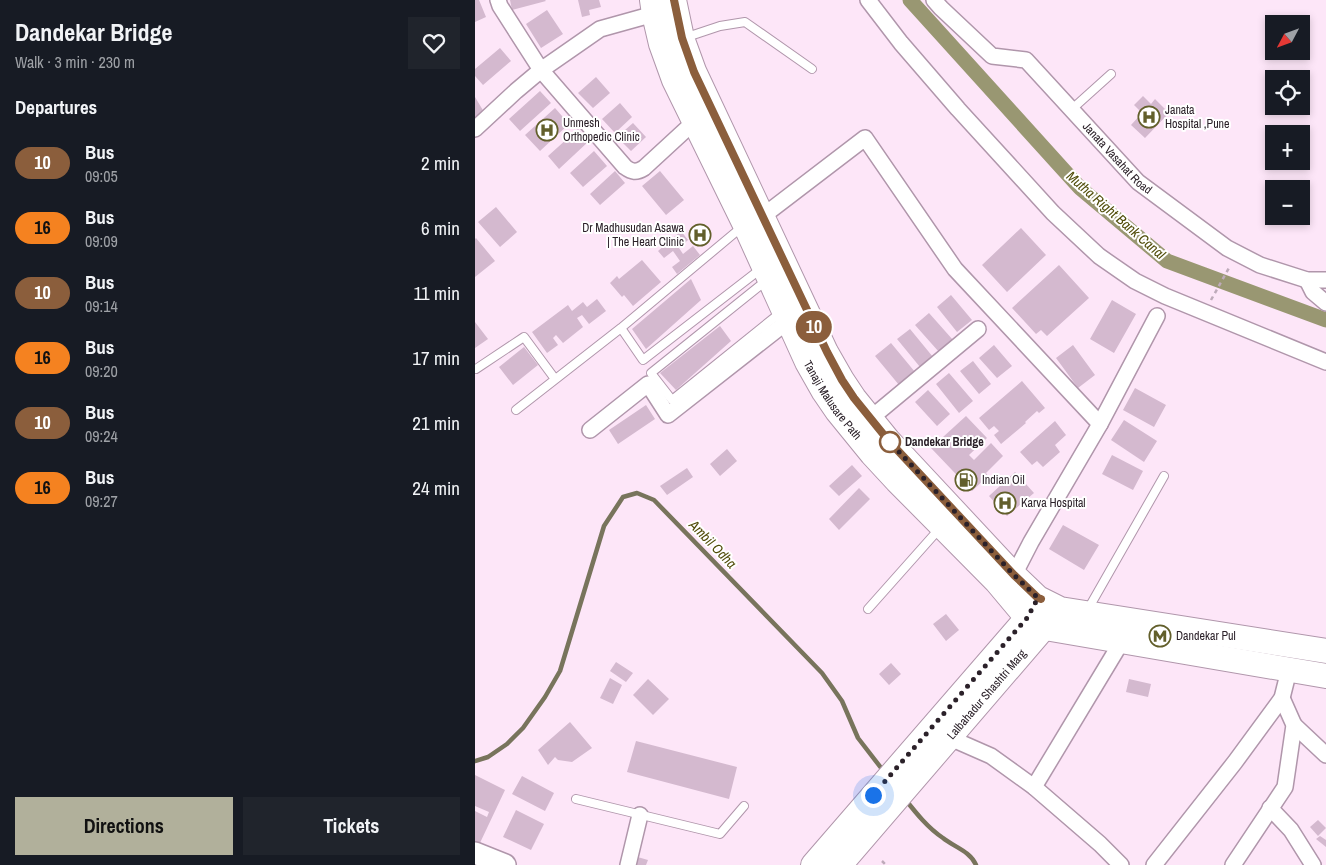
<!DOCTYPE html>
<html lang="en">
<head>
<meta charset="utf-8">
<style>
	body { margin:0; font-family:"Archivo Narrow",sans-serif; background:#20242c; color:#f1f3f6; height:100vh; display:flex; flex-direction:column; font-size:19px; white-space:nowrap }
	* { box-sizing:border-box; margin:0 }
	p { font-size:16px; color:#9ea1a6 }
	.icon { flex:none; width:28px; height:28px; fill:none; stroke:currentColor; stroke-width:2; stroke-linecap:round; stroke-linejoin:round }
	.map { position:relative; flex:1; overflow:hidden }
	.details { display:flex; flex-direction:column; background:#171b24; width:475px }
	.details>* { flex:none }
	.badge { padding:0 10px; border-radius:16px; font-size:18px; line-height:32px }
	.needle { width:32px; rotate:229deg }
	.fabs { position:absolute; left:790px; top:15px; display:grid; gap:10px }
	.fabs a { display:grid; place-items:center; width:45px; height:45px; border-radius:0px; background:#171b24; box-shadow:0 2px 8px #0003; font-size:25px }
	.you { position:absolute; width:25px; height:25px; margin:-12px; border:4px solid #fff; border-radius:50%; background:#1a73e8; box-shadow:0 0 0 8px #1a73e833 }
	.map>.badge { position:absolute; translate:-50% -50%; box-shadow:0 0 0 2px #fff }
	h2 { padding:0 15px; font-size:19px; line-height:45px }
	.round { display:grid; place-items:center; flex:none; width:52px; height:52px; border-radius:0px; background:#20242c }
	.summary { display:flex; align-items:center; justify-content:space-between; height:85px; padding:0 15px }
	h1 { font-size:24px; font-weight:700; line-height:38px }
	.primary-button { display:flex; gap:10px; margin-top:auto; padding:10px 15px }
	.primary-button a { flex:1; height:58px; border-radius:0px; background:#b1b09b; color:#111; font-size:20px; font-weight:700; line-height:58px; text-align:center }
	.primary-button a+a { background:#20242c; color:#f1f3f6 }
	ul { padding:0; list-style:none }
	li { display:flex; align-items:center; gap:15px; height:65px; padding:0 15px }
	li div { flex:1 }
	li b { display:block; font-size:19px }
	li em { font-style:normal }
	li .badge { min-width:55px; font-weight:700; text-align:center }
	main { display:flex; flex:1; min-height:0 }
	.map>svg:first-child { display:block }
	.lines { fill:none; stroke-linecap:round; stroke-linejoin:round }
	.stream { stroke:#78745c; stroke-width:4.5 }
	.canal { stroke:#999772; stroke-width:15 }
	.building { fill:#d4b9cf }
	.lane-casing { stroke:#b096ab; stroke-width:10 }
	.street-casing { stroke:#b096ab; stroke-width:18 }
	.secondary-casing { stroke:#b096ab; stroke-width:24 }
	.primary-casing { stroke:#b096ab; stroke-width:26 }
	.path { stroke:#beabba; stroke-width:2.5; stroke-dasharray:4 4; stroke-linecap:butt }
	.lane { stroke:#fff; stroke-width:8 }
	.street { stroke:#fff; stroke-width:15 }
	.secondary { stroke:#fff; stroke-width:21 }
	.primary { stroke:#fff; stroke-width:24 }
	.line-casing { stroke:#fff; stroke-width:11 }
	.line { stroke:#8b5e3c; stroke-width:8 }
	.walk { stroke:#2b2129; stroke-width:5; stroke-dasharray:0 9 }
	.stop-dot { fill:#fff; stroke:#8b5e3c; stroke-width:2.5 }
	.labels { text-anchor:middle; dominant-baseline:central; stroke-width:4; stroke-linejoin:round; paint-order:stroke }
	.poi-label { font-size:12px; fill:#2b2129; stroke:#fff; text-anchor:start }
	.street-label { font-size:12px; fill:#2b2129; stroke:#fff }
	.stop-label { font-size:12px; font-weight:bold; fill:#2b2129; stroke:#fff; text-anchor:start }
	.water-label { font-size:14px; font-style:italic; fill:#4f4b07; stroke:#fff }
</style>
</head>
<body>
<main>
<section class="details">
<div class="summary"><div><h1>Dandekar Bridge</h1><p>Walk · 3 min · 230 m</p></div><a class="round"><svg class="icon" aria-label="heart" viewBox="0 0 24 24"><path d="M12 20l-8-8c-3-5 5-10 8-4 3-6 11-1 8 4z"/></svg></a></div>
<h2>Departures</h2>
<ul>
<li><span class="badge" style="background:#8b5e3c;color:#fff">10</span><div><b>Bus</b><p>09:05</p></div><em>2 min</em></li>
<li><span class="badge" style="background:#f58220;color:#111">16</span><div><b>Bus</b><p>09:09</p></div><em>6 min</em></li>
<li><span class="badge" style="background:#8b5e3c;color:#fff">10</span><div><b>Bus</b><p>09:14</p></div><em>11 min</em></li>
<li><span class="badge" style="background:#f58220;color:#111">16</span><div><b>Bus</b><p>09:20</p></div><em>17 min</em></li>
<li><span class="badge" style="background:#8b5e3c;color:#fff">10</span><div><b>Bus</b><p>09:24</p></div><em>21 min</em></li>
<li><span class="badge" style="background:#f58220;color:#111">16</span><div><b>Bus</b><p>09:27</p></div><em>24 min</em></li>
</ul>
<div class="primary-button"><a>Directions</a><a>Tickets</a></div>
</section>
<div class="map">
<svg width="851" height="865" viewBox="0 0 851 865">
	<rect width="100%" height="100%" fill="#fde6f8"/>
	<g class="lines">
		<path class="stream" d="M0,761L13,757L32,744L48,728L70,697L85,671L129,526L148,497L162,493L179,500L347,673L367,701L383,738L410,773
			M430,799C441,813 453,828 468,838C479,847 495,851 501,865"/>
		<path class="canal" d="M435,0L605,188L692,261L851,320"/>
	</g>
	<path class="building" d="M0,0H4L11,17L0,22Z
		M35,0H70L71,1L37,10Z
		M103,0H124L126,7L114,10L115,15L107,17Z
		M72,10L88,34L66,48L51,24Z
		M25,48L36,61L8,85L0,76V69Z
		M121,77L135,93L118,108L103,93Z
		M65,91L76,103L45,131L34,119Z
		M668,96L676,104L680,99L694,113L670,138L656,125L667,113L659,105Z
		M0,97L9,112L0,118Z
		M145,103L157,117L140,133L127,119Z
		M80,108L94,124L65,151L50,135Z
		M158,123L171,137L156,151L142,137Z
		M103,129L114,141L84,169L73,156Z
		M119,151L132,166L108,187L95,173Z
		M140,171L150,183L125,205L115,194Z
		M185,171L209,200L191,215L167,186Z
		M21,207L42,232L25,247L3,222Z
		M546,228L571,255L532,292L507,265Z
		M206,231L213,240L204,248L208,254L218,246L225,255L202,274L197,267L205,261L198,251L189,258L183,251Z
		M1,238L20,261L0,277V239Z
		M167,260L186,282L158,306L149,295L147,297L135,283L142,276L144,279Z
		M584,265L614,298L572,336L566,330L561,334L537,308Z
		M216,279L226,300L171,349L157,329Z
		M476,295L497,320L482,332L462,307Z
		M122,299L131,311L114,324L107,315L102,318L108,327L88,343L81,335L78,338L83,345L72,353L57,332L93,305L97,311L108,302L112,307Z
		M637,300L661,314L639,353L615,339Z
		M454,313L478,340L464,352L440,325Z
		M0,322L13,339L0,348Z
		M245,326L256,341L201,390L185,373Z
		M435,329L458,357L445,367L422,339Z
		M416,343L440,372L424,385L400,356Z
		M519,345L537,366L522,378L504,358Z
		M598,345L620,375L603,388L581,358Z
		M49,347L63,365L38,385L24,367Z
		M498,361L516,384L504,394L485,371Z
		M474,373L498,401L484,413L461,384Z
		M547,381L570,408L564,413L562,411L550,422L551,423L526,444L519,435L524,431L519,426L514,430L504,418Z
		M660,388L691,405L679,427L648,410Z
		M453,390L475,414L462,426L440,402Z
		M171,405L180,419L143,444L134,430Z
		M491,416L512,438L494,455L499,460L516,443L528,456L511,473L513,476L497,491L456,448Z
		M649,420L682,441L669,462L636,440Z
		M580,421L591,435L580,445L585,452L568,467L562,461L557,465L545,452Z
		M252,449L262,461L245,476L235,464Z
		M637,455L668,471L658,490L627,474Z
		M377,465L387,476L364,496L354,486Z
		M212,468L218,477L192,495L185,486Z
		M540,472L559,493L532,516L514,496Z
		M384,488L395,499L364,530L354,519Z
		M588,525L624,545L609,570L574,549Z
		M471,614L484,630L471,641L458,624Z
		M141,662L158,673L151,682L135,671Z
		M416,663L426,674L414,685L404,674Z
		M135,678L147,685L138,704L125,698Z
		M173,679L194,699L178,715L158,695Z
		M654,679L676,684L673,697L651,692Z
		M95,722L117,748L97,762L83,760L80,757L73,765L63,750Z
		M161,741L262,767L254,799L152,772Z
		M0,775L30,790L4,845L0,843V811L12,817L14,812L0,806Z
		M47,776L79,793L70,811L37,794Z
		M41,810L69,824L56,850L28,837Z
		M843,820L851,828L843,836L835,827Z
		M845,836L851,840V847L841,839Z
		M159,856L173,860L171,865H156Z"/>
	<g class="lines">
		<g class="lane-casing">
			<path id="lane" d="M209,38L245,26L270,22L337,69
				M596,110L636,74
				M292,280L176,373L197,400L305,313
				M146,328L168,360L287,268
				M1,369L49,337L80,379
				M41,410L146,328L268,226
				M393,609L465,528
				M612,611L689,476
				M101,799L245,834L269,806"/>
		</g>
		<g class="street-casing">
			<g id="street">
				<path d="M23,0L25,6L66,70L150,167C157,172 161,173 169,168L219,122"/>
				<path d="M393,0L426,43L483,109L578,213L624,256L660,281L690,296L851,362"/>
				<path id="s1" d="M459,0L466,8L517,56L551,60L663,182L752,248L785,265L832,280H851"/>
				<path d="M0,129L41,91L66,70L125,29L186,12"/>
				<path d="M288,216L390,138L480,269L625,424"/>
				<path d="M832,280L838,292L851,303"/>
				<path d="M396,418L503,329"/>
				<path d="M115,430L173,384L193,415L313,321"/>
				<path d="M539,575L556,542L625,424L682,316"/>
				<path d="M819,725L851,755"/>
				<path d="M475,738L516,756L559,787L625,844L646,865"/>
				<path d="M559,787L647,641"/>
				<path d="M795,808L816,830L838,865"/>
				<path d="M153,865L165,815"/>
				<path d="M679,865L760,762L807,698L814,670"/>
				<path d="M758,865L810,787L819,725L807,698"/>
			</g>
		</g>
		<g class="secondary-casing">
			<path id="secondary" d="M0,853L30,865"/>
		</g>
		<g class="primary-casing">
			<g id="primary">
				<path id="s2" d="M177,0L179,14L186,44L199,80L270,225L332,362L349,392L362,411L397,454L422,481L521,581L552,618L570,628L851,676"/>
				<path d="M199,0L207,38L219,71L351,352L367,380L379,398L413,440L539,575L563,598L585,609L851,651"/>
				<path d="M338,865L552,618L560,604"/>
				<path id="s3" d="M365,865L579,616"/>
			</g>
		</g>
		<path class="path" d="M736,300L755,266
			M407,861L411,865"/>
		<use href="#lane" class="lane"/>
		<use href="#street" class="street"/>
		<use href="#secondary" class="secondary"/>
		<use href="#primary" class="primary"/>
	</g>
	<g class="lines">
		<g class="line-casing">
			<path id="line" d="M199,0L207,38L219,72L352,352L367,380L379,398L413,440L539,575L563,598L566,599"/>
		</g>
		<use href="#line" class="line"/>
		<path class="walk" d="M398,795L552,618L563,598L539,575L413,440L415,442"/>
	</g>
	<defs>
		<g id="hospital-ring" transform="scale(1.125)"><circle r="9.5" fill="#fff" stroke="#625f2b" stroke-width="1.5"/><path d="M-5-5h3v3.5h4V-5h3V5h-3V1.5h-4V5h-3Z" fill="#625f2b"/></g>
		<g id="fuel-ring" transform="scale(1.125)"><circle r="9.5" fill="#fff" stroke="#625f2b" stroke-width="1.5"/><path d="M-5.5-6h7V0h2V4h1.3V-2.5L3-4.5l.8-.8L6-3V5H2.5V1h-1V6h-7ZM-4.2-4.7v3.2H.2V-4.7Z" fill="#625f2b"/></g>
		<g id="metro-ring" transform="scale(1.125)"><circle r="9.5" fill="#fff" stroke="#625f2b" stroke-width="1.5"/><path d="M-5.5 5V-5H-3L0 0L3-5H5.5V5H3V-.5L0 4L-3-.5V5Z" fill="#625f2b"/></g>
	</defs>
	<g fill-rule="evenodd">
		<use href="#hospital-ring" x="674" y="117"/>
		<use href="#hospital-ring" x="72" y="130"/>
		<use href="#hospital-ring" x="225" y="235"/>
		<use href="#fuel-ring" x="491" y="480"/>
		<use href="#hospital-ring" x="530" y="503"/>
		<use href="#metro-ring" x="685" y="636"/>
	</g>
	<circle class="stop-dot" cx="415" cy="442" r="10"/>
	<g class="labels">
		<g class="poi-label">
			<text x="690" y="110">Janata<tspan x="690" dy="14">Hospital ,Pune</tspan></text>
			<text x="88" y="123">Unmesh<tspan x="88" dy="14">Orthopedic Clinic</tspan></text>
			<text x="209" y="228" text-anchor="end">Dr Madhusudan Asawa<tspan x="209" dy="14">| The Heart Clinic</tspan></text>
			<text x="507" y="480">Indian Oil</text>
			<text x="546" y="503">Karva Hospital</text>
			<text x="701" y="636">Dandekar Pul</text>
		</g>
		<g class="street-label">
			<text stroke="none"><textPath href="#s1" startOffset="249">Janata Vasahat Road</textPath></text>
			<text stroke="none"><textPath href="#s2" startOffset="441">Tanaji Malusare Path</textPath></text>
			<text stroke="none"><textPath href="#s3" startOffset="225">Lalbahadur Shashtri Marg</textPath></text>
		</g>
		<g class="stop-label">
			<text x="430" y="442">Dandekar Bridge</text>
		</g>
		<g class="water-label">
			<text transform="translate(641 215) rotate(41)">Mutha Right Bank Canal</text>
			<text transform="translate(238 544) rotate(46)">Ambil Odha</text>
		</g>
	</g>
</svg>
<div class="fabs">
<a><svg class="needle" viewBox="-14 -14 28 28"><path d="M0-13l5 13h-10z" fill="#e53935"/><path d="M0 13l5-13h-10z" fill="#9ea1a6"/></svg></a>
<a><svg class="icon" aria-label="locate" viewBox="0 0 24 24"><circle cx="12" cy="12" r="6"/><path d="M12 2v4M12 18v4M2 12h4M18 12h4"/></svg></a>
<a>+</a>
<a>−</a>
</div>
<div class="you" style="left:398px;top:795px"></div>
<b class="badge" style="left:339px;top:327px;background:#8b5e3c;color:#fff">10</b>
</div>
</main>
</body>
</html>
